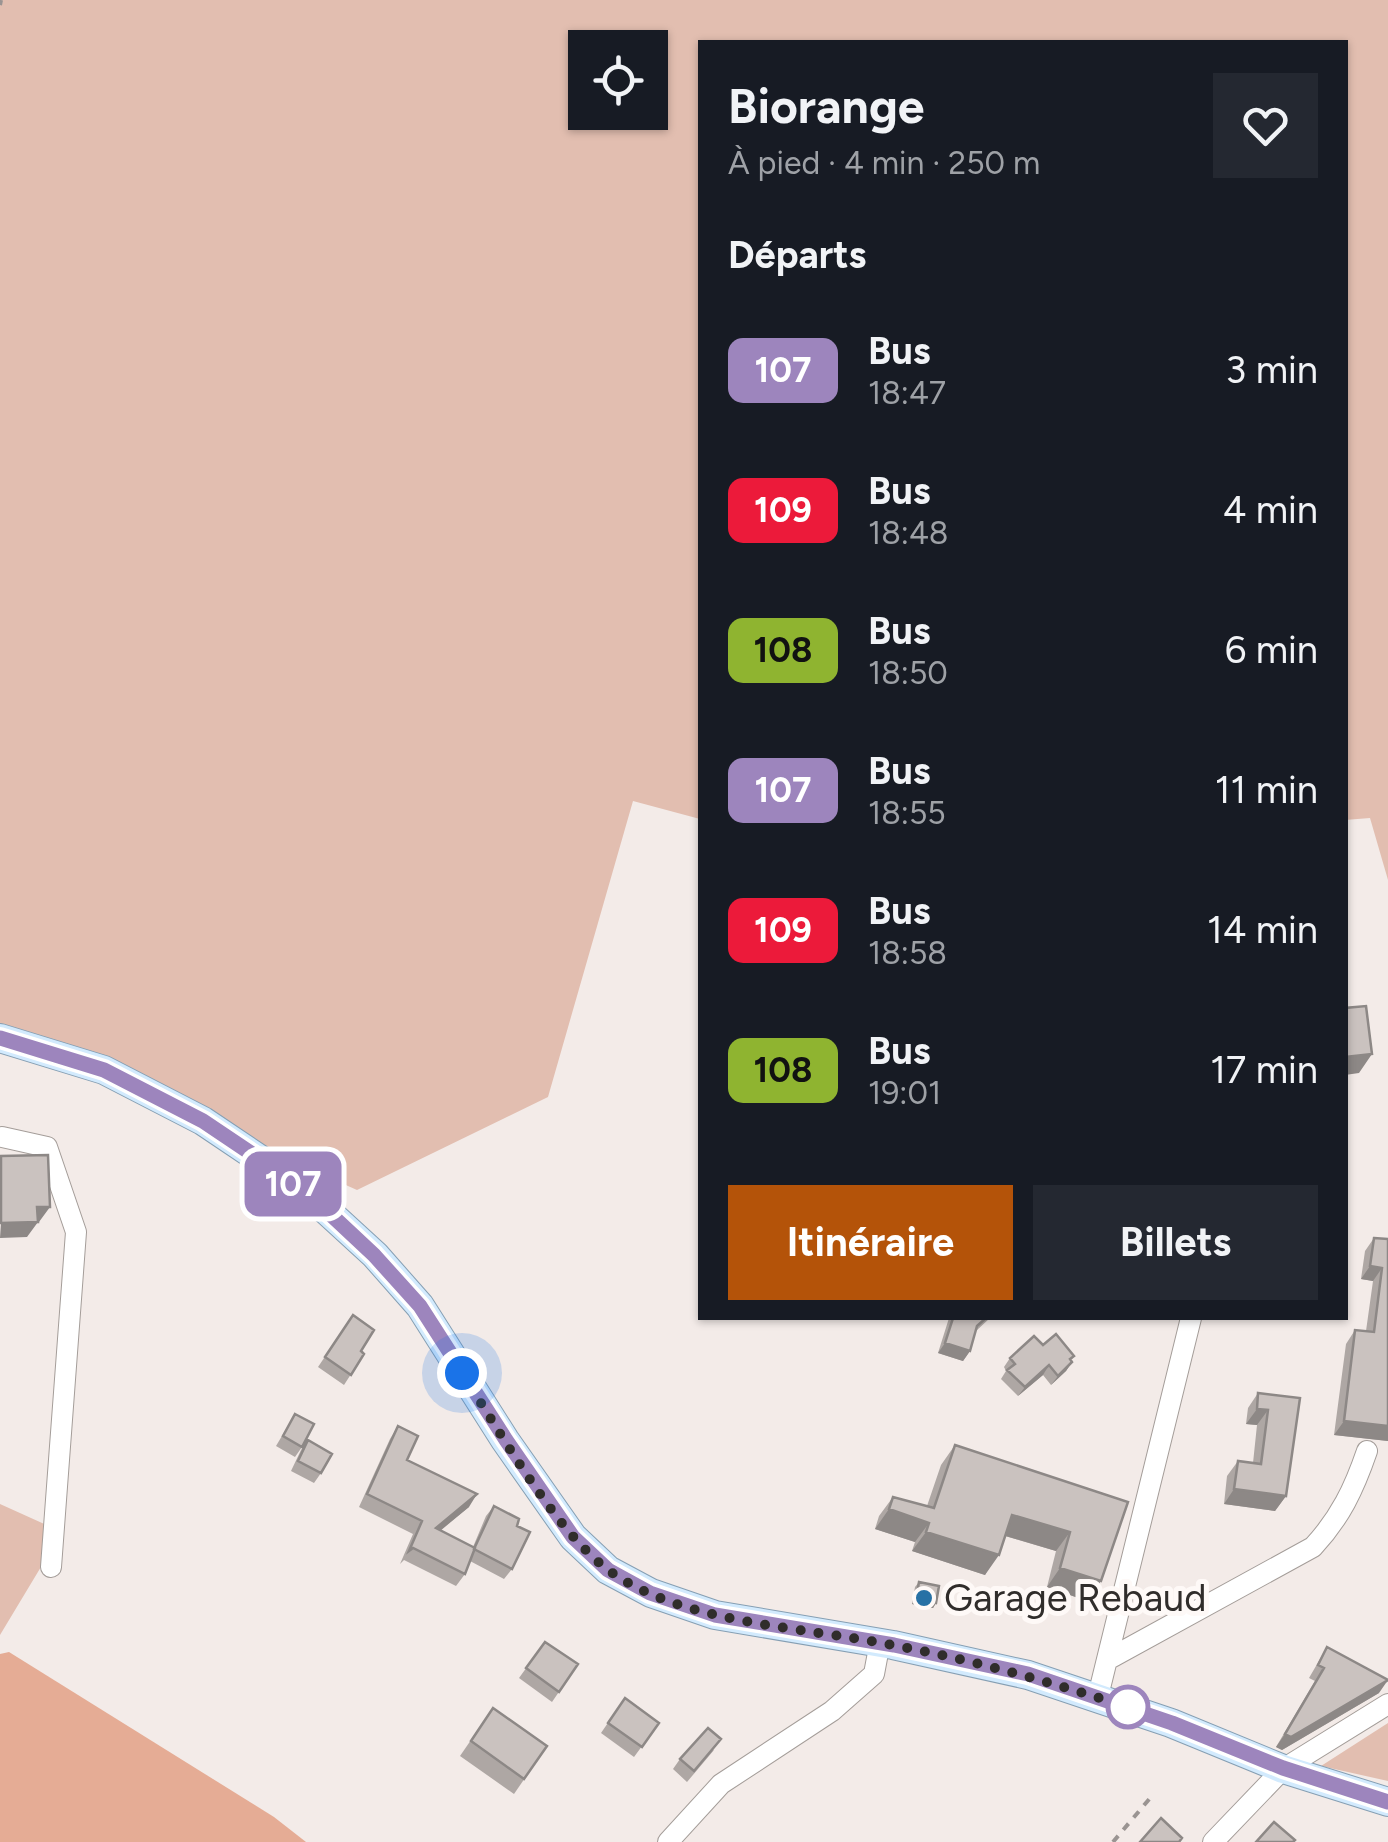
<!DOCTYPE html>
<html lang="fr">
<head>
<meta charset="utf-8">
<style>
	body { margin:0; font-family:Figtree,sans-serif; background:#242831; color:#f1f3f6; height:100vh; display:flex; flex-direction:column; font-size:38px; white-space:nowrap }
	* { box-sizing:border-box; margin:0 }
	p { font-size:32px; color:#9ea1a6 }
	.icon { flex:none; width:55px; height:55px; fill:none; stroke:currentColor; stroke-width:2; stroke-linecap:round; stroke-linejoin:round }
	.map { position:relative; flex:1; overflow:hidden }
	.side { position:absolute; left:698px; top:40px; width:650px; height:1280px; display:flex; flex-direction:column; background:#171b24; border-radius:0px; box-shadow:0 2px 8px #0004 }
	.side>* { flex:none }
	.badge { padding:0 20px; border-radius:15px; font-size:35px; line-height:65px }
	.tools { position:absolute; left:568px; top:30px; display:grid; gap:20px }
	.tools a { display:grid; place-items:center; width:100px; height:100px; border-radius:0px; background:#171b24; box-shadow:0 2px 8px #0004; font-size:50px }
	.you { position:absolute; width:50px; height:50px; margin:-25px; border:8px solid #fff; border-radius:50%; background:#1a73e8; box-shadow:0 0 0 15px #1a73e833 }
	.map>.badge { position:absolute; translate:-50% -50%; box-shadow:0 0 0 5px #fff }
	h2 { padding:0 30px; font-size:38px; line-height:90px }
	.round { display:grid; place-items:center; flex:none; width:105px; height:105px; border-radius:0px; background:#242831 }
	.headline { display:flex; align-items:center; justify-content:space-between; height:170px; padding:0 30px }
	h1 { font-size:48px; font-weight:700; line-height:75px }
	.action { display:flex; gap:20px; margin-top:auto; padding:20px 30px }
	.action a { flex:1; height:115px; border-radius:0px; background:#b45309; color:#fff; font-size:40px; font-weight:700; line-height:115px; text-align:center }
	.action a+a { background:#242831; color:#f1f3f6 }
	ul { padding:0; list-style:none }
	li { display:flex; align-items:center; gap:30px; height:140px; padding:0 30px }
	li div { flex:1 }
	li b { display:block; font-size:38px }
	li em { font-style:normal }
	li .badge { min-width:110px; font-weight:700; text-align:center }
	.map>svg:first-child { display:block }
	.green { fill:#e2beb0; fill-rule:evenodd }
	.forest { fill:#e5ac95 }
	.lines { fill:none; stroke-linecap:round; stroke-linejoin:round }
	.minor-casing { stroke:#a49d99; stroke-width:22 }
	.major-casing { stroke:#869fb3; stroke-width:30 }
	.path { stroke:#9a9492; stroke-width:4; stroke-dasharray:8 8; stroke-linecap:butt }
	.minor { stroke:#fff; stroke-width:20 }
	.major { stroke:#d2eafd; stroke-width:28 }
	.wall { fill:#aea7a4 }
	.shaded-wall { fill:#8d8886 }
	.building { fill:#cac2bf; stroke:#8d8886; stroke-width:2.5 }
	.line-casing { stroke:#fff; stroke-width:22 }
	.line { stroke:#9d85bd; stroke-width:15 }
	.walk { stroke:#302d2b; stroke-width:10; stroke-dasharray:0 18 }
	.poi-dot { fill:#2771a5; stroke:#fef9f7; stroke-width:4 }
	.stop-dot { fill:#fff; stroke:#9d85bd; stroke-width:5 }
	.labels { text-anchor:middle; dominant-baseline:central; stroke-width:10; stroke-linejoin:round; paint-order:stroke }
	.poi-label { font-size:38px; fill:#302d2b; stroke:#fef9f7; text-anchor:start }
</style>
</head>
<body>
<div class="map">
<svg width="1388" height="1842" viewBox="0 0 1388 1842">
	<rect width="100%" height="100%" fill="#f3ebe8"/>
	<path class="green" d="M0,0H1388V880L1370,818L1345,820V42H700V819L633,801L548,1097L357,1190L0,1031ZM585,48H650V112H585Z
		M0,1504L62,1532L0,1635Z
		M1388,1723V1781L1321,1766Z"/>
	<path class="forest" d="M9,1652L274,1817L306,1842H0V1654Z"/>
	<g class="lines">
		<g class="minor-casing">
			<path id="minor" d="M2,1137L47,1147L76,1232L51,1567
				M1107,1660L1313,1547C1340,1518 1354,1489 1367,1451
				M1098,1696L1191,1318
				M668,1842L721,1784L832,1711L874,1674L880,1642
				M1213,1842L1283,1769L1388,1704"/>
		</g>
		<g class="major-casing">
			<path id="major" d="M0,1038L104,1070L203,1121L267,1164L327,1211L375,1255L420,1306L505,1440L573,1537L608,1570L651,1593L715,1615L893,1645L1028,1675L1171,1723L1283,1769L1388,1802"/>
		</g>
		<path class="path" d="M0,5L1,0
			M1113,1842L1151,1797"/>
		<use href="#minor" class="minor"/>
		<use href="#major" class="major"/>
	</g>
	<path class="wall" d="M1374,1238L1388,1239V1441L1334,1435L1346,1344L1355,1330L1366,1331L1373,1281L1361,1279L1365,1251Z
		M353,1315L361,1351L364,1354L344,1385L318,1367Z
		M949,1318H990L976,1331L970,1351L963,1361L938,1353Z
		M1043,1345L1074,1356L1071,1361L1072,1362L1066,1371L1051,1385L1043,1375L1018,1396L1001,1379L1006,1371L1004,1367L1010,1358Z
		M1258,1393L1300,1398L1286,1496L1275,1511L1224,1504L1227,1476L1238,1461L1253,1463L1257,1425L1246,1424L1248,1408Z
		M295,1414L302,1447L295,1457L276,1446Z
		M398,1426L407,1460L469,1507L440,1530L473,1547L486,1516L494,1506L517,1526L512,1569L504,1579L470,1561L465,1574L456,1586L404,1560L400,1564L413,1534L359,1507L390,1439Z
		M308,1440L321,1473L314,1483L291,1471L301,1450Z
		M955,1445L1128,1502L1101,1581L1087,1601L1047,1587L1056,1551L1005,1536L985,1575L912,1551L915,1542L875,1529L879,1516L893,1497L927,1506L941,1465Z
		M919,1582L936,1603L933,1608L912,1604L915,1587Z
		M545,1642L578,1664L552,1702L519,1678Z
		M1327,1647L1379,1693L1282,1750L1276,1747L1315,1681L1309,1678Z
		M625,1698L659,1723L634,1757L601,1733Z
		M493,1708L547,1746L514,1794L460,1756Z
		M714,1750L687,1782L673,1769L680,1759Z"/>
	<path class="shaded-wall" d="M1372,1054L1359,1073L1345,1075V1057Z
		M37,1207H50L39,1222H27Z
		M38,1222L27,1237L0,1238L1,1223Z
		M1370,1266L1382,1268L1373,1281L1361,1279Z
		M945,1343L970,1351L963,1361L938,1353Z
		M1072,1362L1066,1371L1051,1385L1058,1376Z
		M1049,1365L1043,1375L1018,1396L1025,1387Z
		M1257,1409L1268,1410L1257,1425L1246,1424Z
		M1344,1421L1388,1426V1441L1334,1435Z
		M1234,1489L1286,1496L1275,1511L1224,1504Z
		M477,1494L469,1507L428,1541L436,1528Z
		M889,1509L929,1523L915,1542L875,1529Z
		M1012,1515L1070,1532L1056,1551L999,1534Z
		M926,1532L999,1555L985,1575L912,1551Z
		M1060,1568L1101,1581L1087,1601L1047,1587Z
		M916,1599L936,1603L933,1608L912,1604Z
		M1388,1680L1379,1693L1282,1750L1276,1747L1285,1734Z"/>
	<path class="building" d="M1366,1006L1372,1054L1345,1057V1008Z
		M48,1155L50,1207H37L38,1222L1,1223V1156Z
		M1374,1238L1388,1239V1426L1344,1421L1355,1330L1374,1332L1382,1268L1370,1266Z
		M353,1315L374,1330L361,1351L364,1354L351,1375L325,1357Z
		M953,1318H986L977,1326L970,1351L945,1343Z
		M1056,1334L1074,1356L1070,1359L1072,1362L1058,1376L1049,1365L1025,1387L1007,1370L1015,1364L1010,1358L1034,1336L1043,1345Z
		M1258,1393L1300,1398L1286,1496L1234,1489L1238,1461L1261,1464L1268,1410L1257,1409Z
		M295,1414L314,1424L302,1447L283,1436Z
		M398,1426L418,1436L407,1460L477,1494L436,1528L475,1548L465,1574L413,1548L409,1551L422,1521L367,1494Z
		M308,1440L332,1454L321,1473L298,1461Z
		M955,1445L1128,1502L1101,1581L1060,1568L1070,1532L1012,1515L999,1555L926,1532L929,1523L889,1509L893,1497L934,1508Z
		M494,1506L519,1519L517,1526L530,1532L512,1569L474,1549Z
		M919,1582L939,1586L936,1603L916,1599Z
		M545,1642L578,1664L559,1692L526,1668Z
		M1327,1647L1388,1680L1291,1737L1285,1734L1324,1668L1318,1665Z
		M625,1698L659,1723L642,1747L608,1723Z
		M493,1708L547,1746L524,1779L471,1741Z
		M708,1728L721,1739L694,1771L680,1759Z
		M1161,1818L1182,1838L1179,1842H1140Z
		M1274,1822L1295,1840L1293,1842H1256Z"/>
	<g class="lines">
		<g class="line-casing">
			<path id="line" d="M0,1038L104,1070L203,1121L267,1164L327,1211L374,1255L420,1306L506,1440L573,1537L608,1570L650,1593L715,1615L894,1645L1028,1674L1172,1723L1283,1768L1388,1802"/>
		</g>
		<use href="#line" class="line"/>
		<path class="walk" d="M462,1373C499,1430 554,1529 607,1569C679,1624 805,1627 892,1645C973,1660 1050,1682 1128,1707"/>
	</g>
	<circle class="poi-dot" cx="924" cy="1598" r="10"/>
	<circle class="stop-dot" cx="1128" cy="1707" r="20"/>
	<g class="labels">
		<g class="poi-label">
			<text x="944" y="1598">Garage Rebaud</text>
		</g>
	</g>
</svg>
<div class="tools">
<a><svg class="icon" aria-label="locate" viewBox="0 0 24 24"><circle cx="12" cy="12" r="6"/><path d="M12 2v4M12 18v4M2 12h4M18 12h4"/></svg></a>
</div>
<div class="you" style="left:462px;top:1373px"></div>
<b class="badge" style="left:293px;top:1184px;background:#9d85bd;color:#fff">107</b>
<section class="side">
<div class="headline"><div><h1>Biorange</h1><p>À pied · 4 min · 250 m</p></div><a class="round"><svg class="icon" aria-label="heart" viewBox="0 0 24 24"><path d="M12 20l-8-8c-3-5 5-10 8-4 3-6 11-1 8 4z"/></svg></a></div>
<h2>Départs</h2>
<ul>
<li><span class="badge" style="background:#9d85bd;color:#fff">107</span><div><b>Bus</b><p>18:47</p></div><em>3 min</em></li>
<li><span class="badge" style="background:#ec1a3a;color:#fff">109</span><div><b>Bus</b><p>18:48</p></div><em>4 min</em></li>
<li><span class="badge" style="background:#8fb430;color:#111">108</span><div><b>Bus</b><p>18:50</p></div><em>6 min</em></li>
<li><span class="badge" style="background:#9d85bd;color:#fff">107</span><div><b>Bus</b><p>18:55</p></div><em>11 min</em></li>
<li><span class="badge" style="background:#ec1a3a;color:#fff">109</span><div><b>Bus</b><p>18:58</p></div><em>14 min</em></li>
<li><span class="badge" style="background:#8fb430;color:#111">108</span><div><b>Bus</b><p>19:01</p></div><em>17 min</em></li>
</ul>
<div class="action"><a>Itinéraire</a><a>Billets</a></div>
</section>
</div>
</body>
</html>
